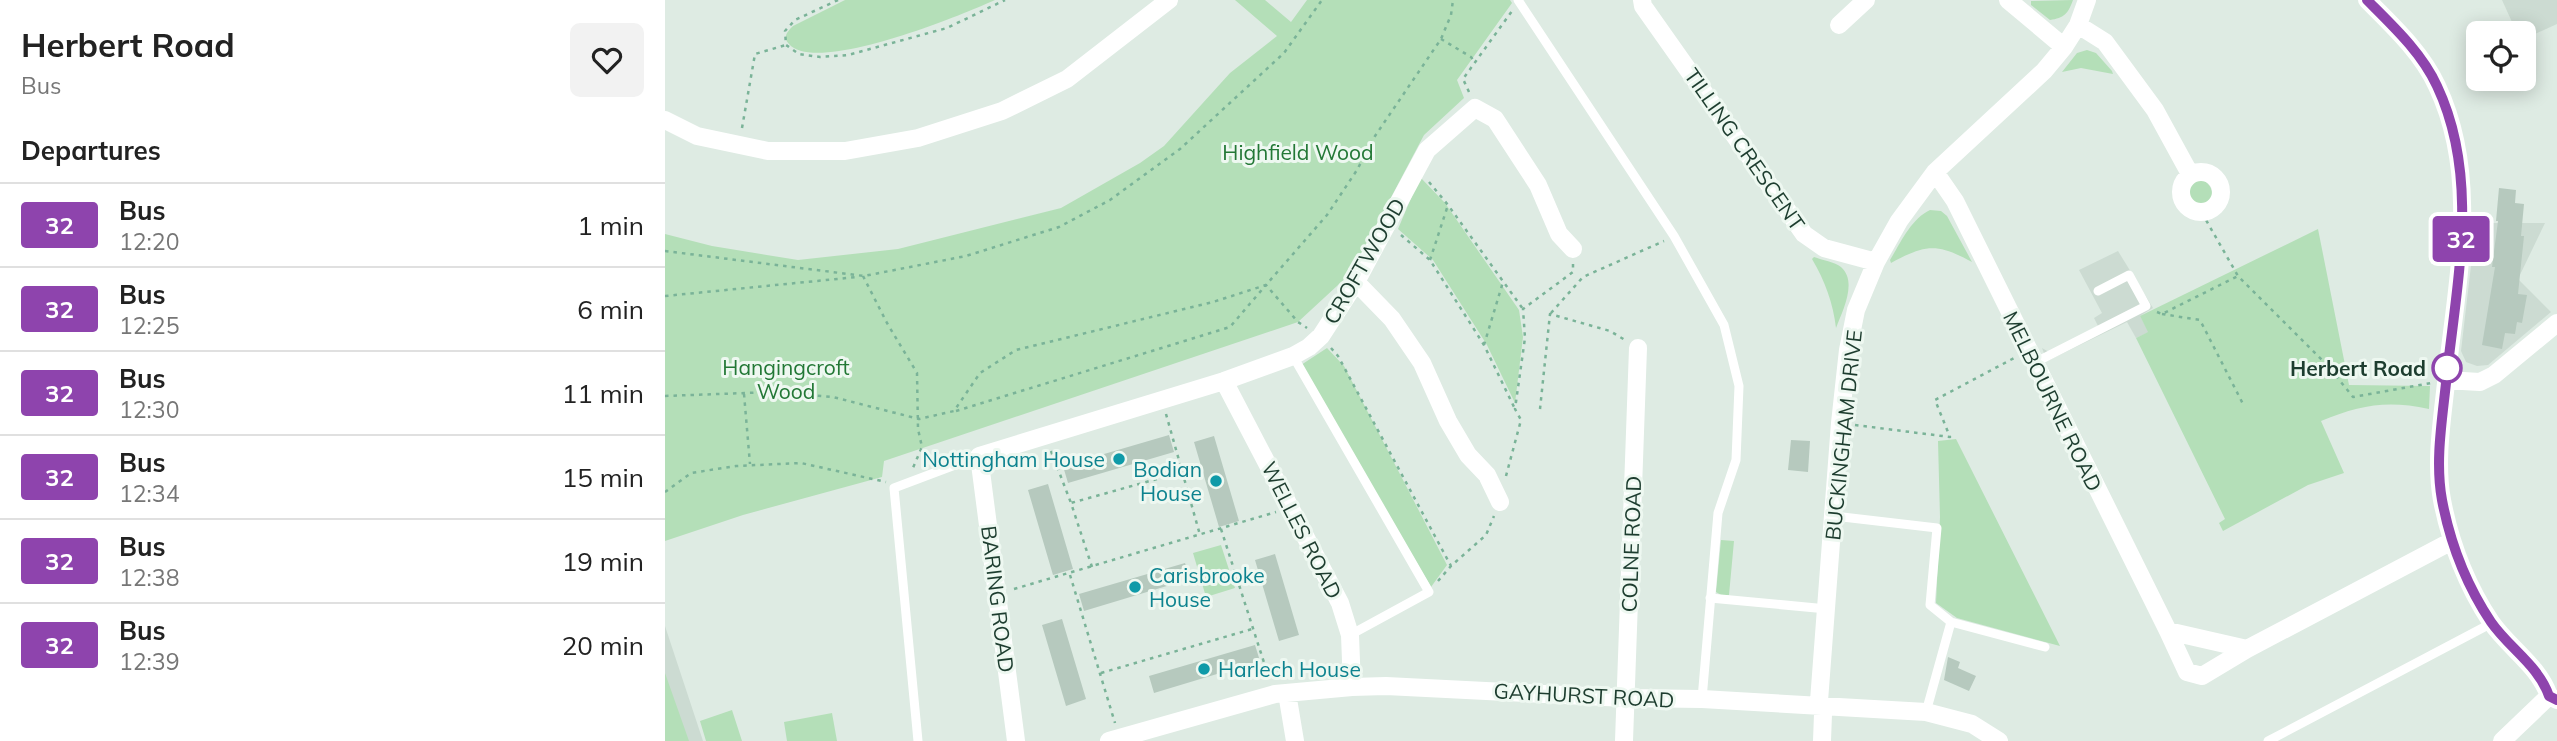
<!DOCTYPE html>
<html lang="en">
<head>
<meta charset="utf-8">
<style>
	body { margin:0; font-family:Mulish,sans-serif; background:#f2f2f2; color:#222; height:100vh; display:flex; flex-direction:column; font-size:26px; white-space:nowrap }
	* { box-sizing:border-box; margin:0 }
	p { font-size:23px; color:#767676 }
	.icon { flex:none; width:38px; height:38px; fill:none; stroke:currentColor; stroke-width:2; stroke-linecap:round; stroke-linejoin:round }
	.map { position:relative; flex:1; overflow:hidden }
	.details { display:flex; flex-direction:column; background:#fff; width:665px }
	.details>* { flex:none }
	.badge { padding:0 14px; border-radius:5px; font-size:24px; line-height:46px }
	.controls { position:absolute; left:1801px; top:21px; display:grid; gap:14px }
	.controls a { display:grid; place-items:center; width:70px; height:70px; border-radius:10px; background:#fff; box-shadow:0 4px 18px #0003; font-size:35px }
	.map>.badge { position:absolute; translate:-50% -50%; box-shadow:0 0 0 4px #fff }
	h2 { padding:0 21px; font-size:26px; line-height:63px }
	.round { display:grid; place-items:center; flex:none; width:74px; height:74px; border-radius:10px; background:#f2f2f2 }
	.summary { display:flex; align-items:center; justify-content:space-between; height:119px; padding:0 21px }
	h1 { font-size:33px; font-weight:700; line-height:52px }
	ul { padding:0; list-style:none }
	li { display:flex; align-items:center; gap:21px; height:84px; padding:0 21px; border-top:2px solid #e0e0e0 }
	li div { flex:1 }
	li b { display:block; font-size:26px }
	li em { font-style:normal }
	li .badge { min-width:77px; font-weight:700; text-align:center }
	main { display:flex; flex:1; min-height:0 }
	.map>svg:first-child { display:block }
	.built { fill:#ccdbd2 }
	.green { fill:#b4dfb8 }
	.building { fill:#b6c9be }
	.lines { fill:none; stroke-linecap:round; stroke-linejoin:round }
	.path { stroke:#7ab398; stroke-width:2.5; stroke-dasharray:3.5 5; stroke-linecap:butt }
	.service { stroke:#fff; stroke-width:9 }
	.minor { stroke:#fff; stroke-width:18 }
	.line-casing { stroke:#fff; stroke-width:16 }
	.line { stroke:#8e44ad; stroke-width:10 }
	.stop-dot { fill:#fff; stroke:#8e44ad; stroke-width:3.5 }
	.culture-dot { fill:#0f9aa8; stroke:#eef8f1; stroke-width:2.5 }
	.labels { text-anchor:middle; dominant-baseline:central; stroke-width:6; stroke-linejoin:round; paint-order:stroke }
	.street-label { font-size:21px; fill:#1d3d2f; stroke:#eef8f1 }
	.park-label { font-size:21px; fill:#237836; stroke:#eef8f1 }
	.stop-label { font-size:21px; font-weight:bold; fill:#1d3d2f; stroke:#eef8f1; text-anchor:end }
	.culture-label { font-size:21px; fill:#0d838f; stroke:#eef8f1; text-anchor:end }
</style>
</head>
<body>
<main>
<section class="details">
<div class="summary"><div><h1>Herbert Road</h1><p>Bus</p></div><a class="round"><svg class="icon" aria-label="heart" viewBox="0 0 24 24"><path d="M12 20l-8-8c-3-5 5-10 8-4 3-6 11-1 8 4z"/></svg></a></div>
<h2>Departures</h2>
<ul>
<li><span class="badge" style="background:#8e44ad;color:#fff">32</span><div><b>Bus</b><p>12:20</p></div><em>1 min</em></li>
<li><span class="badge" style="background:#8e44ad;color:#fff">32</span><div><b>Bus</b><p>12:25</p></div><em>6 min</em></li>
<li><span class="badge" style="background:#8e44ad;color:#fff">32</span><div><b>Bus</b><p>12:30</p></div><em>11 min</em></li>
<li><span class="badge" style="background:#8e44ad;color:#fff">32</span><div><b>Bus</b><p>12:34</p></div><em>15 min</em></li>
<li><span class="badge" style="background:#8e44ad;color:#fff">32</span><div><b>Bus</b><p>12:38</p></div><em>19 min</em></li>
<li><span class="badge" style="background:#8e44ad;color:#fff">32</span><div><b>Bus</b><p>12:39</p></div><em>20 min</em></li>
</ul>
</section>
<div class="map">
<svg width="1892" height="741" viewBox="0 0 1892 741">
	<rect width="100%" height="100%" fill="#deebe3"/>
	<path class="built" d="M1837,0H1892V24L1859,39L1858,33H1852Z
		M1811,223H1880L1853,279L1886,312L1823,365L1812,366L1801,362L1796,351Z
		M1453,251L1488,308L1475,316L1484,332L1471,338L1462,322L1382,361L1377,348L1384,352L1433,326L1429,318L1437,313L1414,270Z
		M0,626L38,741H0Z"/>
	<path class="green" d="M180,0H330C297,15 151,75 124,44C117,37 123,31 128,26Z
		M570,0H600L626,22L642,0H845L847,3L792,80L799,98L759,135L686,273L633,322L219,461L217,477L78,515L0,541V234L47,246L133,260L233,249L396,208L475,163L499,146L565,73L612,36Z
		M1408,0C1403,14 1399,18 1385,20L1366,5V1Z
		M1422,50L1431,53L1447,71L1448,74L1416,68L1397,72L1412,53Z
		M755,177L780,203L854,310L858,337L850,403L822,345L768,260L733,229Z
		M1517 194a15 15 0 1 1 30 0a15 15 0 1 1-30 0Z
		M1265,210L1276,211L1282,216L1307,262C1272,243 1261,244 1226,263L1225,260C1236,242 1246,219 1265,210Z
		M1653,229L1684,385L1765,386L1764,409C1722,400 1695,405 1656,421L1679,473L1643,485L1558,531L1554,523L1560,519L1471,338L1483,332L1475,316Z
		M1149,257C1157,260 1170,262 1176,267C1193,282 1177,312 1171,328C1168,303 1160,281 1147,259Z
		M662,348L679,366L782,565L766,587L636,365Z
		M1291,439L1395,646L1292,618L1271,603L1275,517L1273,441Z
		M1056,540L1069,541L1064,595H1056L1051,592Z
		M556,545L570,588L541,597L528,553Z
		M0,673L24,741H0Z
		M67,710L77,741H41L35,721Z
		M167,713L172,741H122L119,722Z"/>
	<path class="building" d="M1834,188L1851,190L1850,203L1859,204L1856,236H1859L1853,294L1862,295L1857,323L1852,322L1850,334L1840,333L1837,349L1817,345L1830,267H1827L1833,221H1831Z
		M504,435L509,452L403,483L398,466Z
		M549,436L574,521L554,527L529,442Z
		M1126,440L1145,441L1143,472L1123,470Z
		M383,484L408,569L388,575L363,490Z
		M610,554L634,635L614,641L590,560Z
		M520,563L525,579L419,611L414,594Z
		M397,619L421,699L401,706L377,625Z
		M590,645L595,661L489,693L484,676Z
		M1283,657L1295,662L1293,668L1311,676L1304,691L1279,680Z"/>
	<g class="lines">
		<path class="path" d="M173,0L130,20L120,31L121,45L134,54L155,57L183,55L282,28L340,0
			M776,39L806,57L810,62
			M804,92L798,79L847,11
			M77,128L90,54L121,45
			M764,182L783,205L858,309
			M1537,213L1573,276L1663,366L1688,397L1766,383
			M736,235L765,260L819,345L850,409
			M0,251L199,276L301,256L394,227L445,200L515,149L619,53L657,0
			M765,260L783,205
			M198,276L222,323L252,373L253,429L257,447L247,470
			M0,296L192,277
			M1492,312L1497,314L1573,276
			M886,313L918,277L999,241
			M1497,314L1535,320L1578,404L1576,406
			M819,345L838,282
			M666,348L673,356L786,566
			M79,394L85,464
			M0,396L108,392L168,397L254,419L289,411L315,373L351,350L548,302L601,285L662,215L692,170L710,136L776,39L786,15L788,0
			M875,409L885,314L945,331L960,340
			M291,411L565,327L601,285L633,322L642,328
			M501,414L535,535
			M1190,425L1285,437L1270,400L1351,357
			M386,451L406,503
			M841,476L856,420L850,409L860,338L858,309L908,272V263
			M0,492L26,473L71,466L136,463L221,482
			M556,529L604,678
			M427,567L406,503L517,472
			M405,575L450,723
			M773,581L786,566L821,535L829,516
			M349,589L611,512
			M436,673L587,629"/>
		<path class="service" d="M853,0L1009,236L1059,325L1074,386L1071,460L1053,513L1037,699
			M628,356L764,592L685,635
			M1369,363L1481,306L1464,275L1433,291
			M1169,516L1272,528L1265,605L1286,622L1380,647
			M1045,598L1162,609
			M1261,712L1286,622
			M253,741L229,488L314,456
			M1603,741L1827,623"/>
		<path class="minor" d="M977,0L978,6L1139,234L1159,248L1211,262
			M1343,0L1399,47
			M1702,0C1728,26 1757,53 1772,86C1816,179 1791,285 1781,383C1777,421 1770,462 1777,500C1785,542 1802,586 1826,622C1844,648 1874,666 1884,696L1892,700
			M1174,25L1201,0
			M1413,25L1440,42L1490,110L1525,174
			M0,120L32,136L103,151H180L253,138L337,111L402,79L504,0
			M1516 192a20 20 0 1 1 40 0a20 20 0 1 1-40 0Z
			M1270,172L1290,201L1503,631L1582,649L1787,541
			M691,282L727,319L757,363L783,421L803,455L822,475L835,502
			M1781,380L1815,382L1829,375L1892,323
			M559,381L675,603L685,635L687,687
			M1503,631L1522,672L1537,676L1582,649
			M622,693L630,741
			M351,741L314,456L559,381L628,356L644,347L656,336L691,282L762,150L810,108L830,119L873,185L894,234L908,249
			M444,741L610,694L687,687L721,686L960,698L1037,699L1261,712L1307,724L1334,741
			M959,741L973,348
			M1157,741L1158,714L1154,701L1175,423L1183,350L1191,310L1211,262L1234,221L1270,172L1379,71L1399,47L1413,25L1422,0
			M1837,741L1884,696"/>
	</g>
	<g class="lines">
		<g class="line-casing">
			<path id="line" d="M1702,0C1728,26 1757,53 1772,86C1816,179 1791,285 1781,383C1777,421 1770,462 1777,500C1785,542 1802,586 1826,622C1844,648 1874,666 1884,696L1892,700"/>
		</g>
		<use href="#line" class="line"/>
	</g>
	<circle class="stop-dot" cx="1782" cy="368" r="14"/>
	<g class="culture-dot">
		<circle cx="454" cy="459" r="7"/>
		<circle cx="551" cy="481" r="7"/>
		<circle cx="470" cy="587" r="7"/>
		<circle cx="539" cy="669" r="7"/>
	</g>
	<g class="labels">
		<g class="street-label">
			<text transform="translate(1080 149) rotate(55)">TILLING CRESCENT</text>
			<text transform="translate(699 261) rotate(-60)">CROFTWOOD</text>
			<text transform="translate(1388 401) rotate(64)">MELBOURNE ROAD</text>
			<text transform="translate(1178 435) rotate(-84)">BUCKINGHAM DRIVE</text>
			<text transform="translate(637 530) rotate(63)">WELLES ROAD</text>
			<text transform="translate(966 544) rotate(-88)">COLNE ROAD</text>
			<text transform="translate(333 599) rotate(83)">BARING ROAD</text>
			<text transform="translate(919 695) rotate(3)">GAYHURST ROAD</text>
		</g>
		<g class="park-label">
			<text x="633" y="152">Highfield Wood</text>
			<text x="121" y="367">Hangingcroft<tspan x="121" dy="24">Wood</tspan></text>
		</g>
		<g class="stop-label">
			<text x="1761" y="368">Herbert Road</text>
		</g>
		<g class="culture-label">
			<text x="440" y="459">Nottingham House</text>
			<text x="537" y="469">Bodian<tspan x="537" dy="24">House</tspan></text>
			<text x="484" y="575" text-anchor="start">Carisbrooke<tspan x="484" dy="24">House</tspan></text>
			<text x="553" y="669" text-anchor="start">Harlech House</text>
		</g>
	</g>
</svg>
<div class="controls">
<a><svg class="icon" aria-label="locate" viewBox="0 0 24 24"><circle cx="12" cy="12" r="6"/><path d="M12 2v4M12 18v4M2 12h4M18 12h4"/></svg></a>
</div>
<b class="badge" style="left:1796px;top:239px;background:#8e44ad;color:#fff">32</b>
</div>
</main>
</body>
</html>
